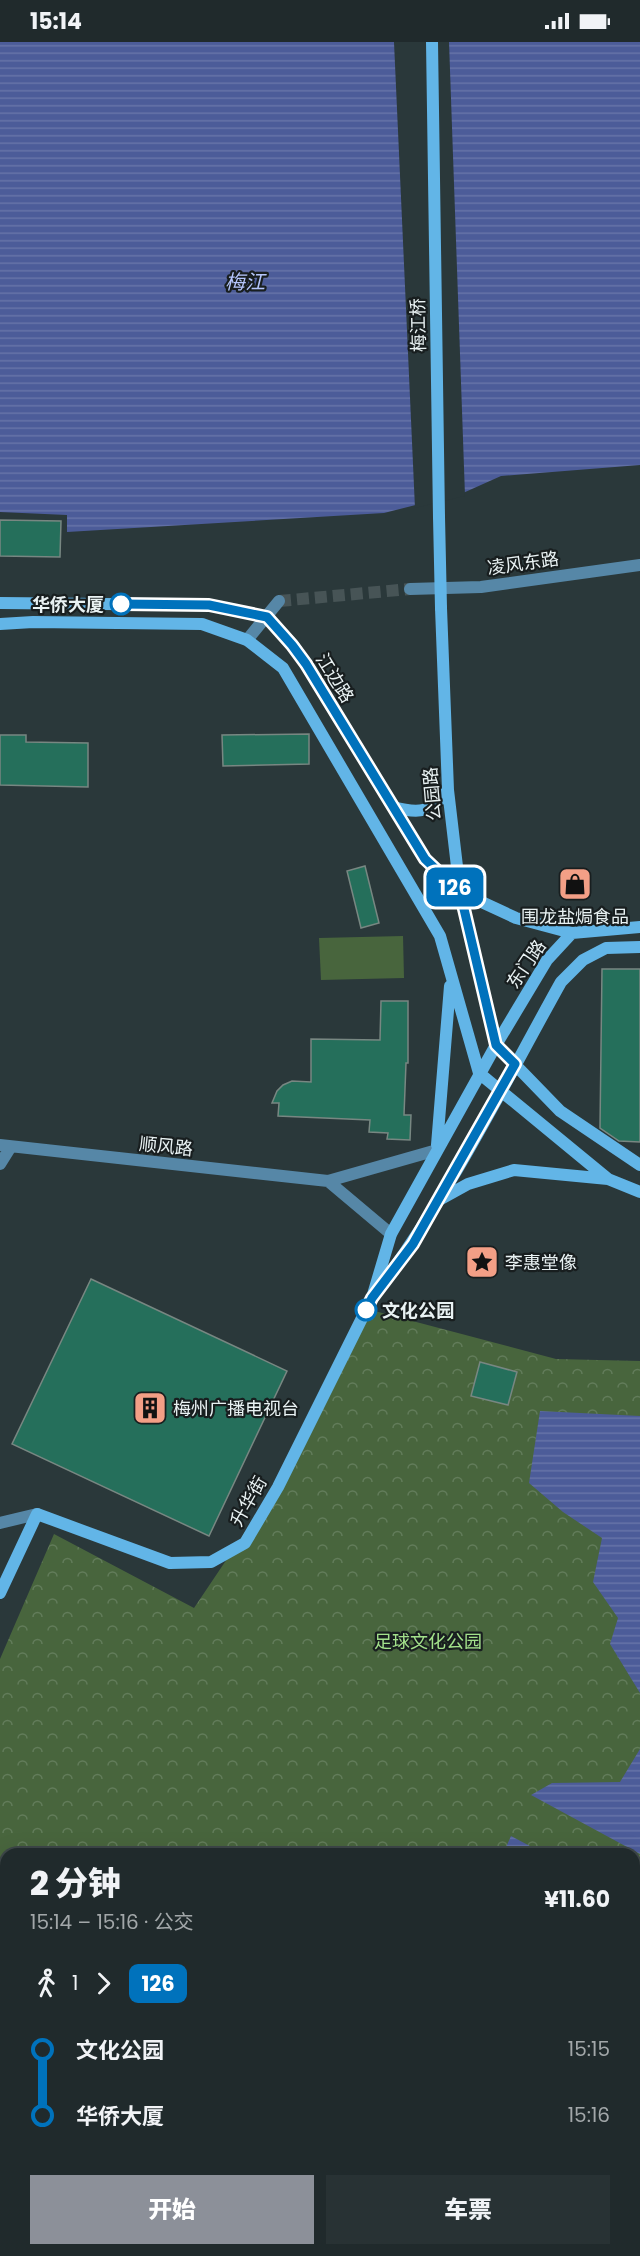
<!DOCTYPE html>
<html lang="zh">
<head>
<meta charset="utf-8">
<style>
	body { margin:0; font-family:Poppins,"Noto Sans SC",sans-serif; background:#283234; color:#f1f3f6; height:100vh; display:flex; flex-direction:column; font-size:22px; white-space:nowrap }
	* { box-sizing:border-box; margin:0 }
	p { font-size:20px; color:#a2a7a9 }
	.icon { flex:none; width:33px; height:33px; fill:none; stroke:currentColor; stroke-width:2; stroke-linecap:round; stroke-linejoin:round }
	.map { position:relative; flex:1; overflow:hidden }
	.sheet { position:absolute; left:0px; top:1806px; width:640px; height:408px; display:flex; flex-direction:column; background:#202a2c; border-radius:18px 18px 0 0; box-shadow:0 6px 24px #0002,0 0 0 2px #3d4648 }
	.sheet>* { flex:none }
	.badge { padding:0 12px; border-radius:9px; font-size:21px; line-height:39px }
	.map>.badge { position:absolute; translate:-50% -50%; box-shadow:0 0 0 3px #fff }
	.legs { display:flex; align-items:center; gap:9px; height:66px; padding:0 30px; font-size:20px }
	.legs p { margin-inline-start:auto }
	.headline { display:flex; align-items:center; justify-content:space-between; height:102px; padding:0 30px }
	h1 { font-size:33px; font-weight:800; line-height:45px }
	.button { display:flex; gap:12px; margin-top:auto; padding:12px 30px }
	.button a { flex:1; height:69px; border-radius:0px; background:#8c9099; color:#fff; font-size:24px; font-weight:800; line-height:69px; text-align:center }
	.button a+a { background:#283234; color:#f1f3f6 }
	ul { padding:0 30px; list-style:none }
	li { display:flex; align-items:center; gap:21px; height:66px; font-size:22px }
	li i { display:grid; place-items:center; width:9px; height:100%; margin:0 8px; background:currentColor }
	li i::after { content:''; width:15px; height:15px; margin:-8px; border:4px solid; border-radius:50%; background:#202a2c }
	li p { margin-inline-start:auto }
	li:first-child i { background:linear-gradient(#0000 50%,currentColor 0) }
	li:last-child i { background:linear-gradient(currentColor 50%,#0000 0) }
	.status { display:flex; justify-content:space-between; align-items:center; height:42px; padding:0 30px; background:#202a2c; direction:ltr }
	.status svg { height:16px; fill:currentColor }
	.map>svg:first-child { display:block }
	.grass { fill:#48653d }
	.park { fill:url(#park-crowns) }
	.water { fill:url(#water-rules) }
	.pier { fill:#2a383a }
	.building { fill:#256f5b; stroke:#788782; stroke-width:1.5 }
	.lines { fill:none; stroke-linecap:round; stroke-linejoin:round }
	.street-tunnel { stroke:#475456; stroke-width:12; stroke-dasharray:12 6; stroke-linecap:butt }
	.street { stroke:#5687a7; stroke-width:12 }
	.secondary { stroke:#62b5e7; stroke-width:12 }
	.secondary-bridge { stroke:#62b5e7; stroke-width:12 }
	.line-1-casing { stroke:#fff; stroke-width:14 }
	.line-1 { stroke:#0072bc; stroke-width:9 }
	.stop-1-dot { fill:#fff; stroke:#0072bc; stroke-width:3 }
	.labels { text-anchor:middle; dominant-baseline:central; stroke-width:4.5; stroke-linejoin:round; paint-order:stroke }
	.street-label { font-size:18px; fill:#e9f2f3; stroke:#181e1f }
	.stop-label { font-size:18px; font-weight:bold; fill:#e9f2f3; stroke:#181e1f; text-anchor:end }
	.poi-label { font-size:18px; fill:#e9f2f3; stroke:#181e1f; text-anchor:start }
	.park-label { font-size:18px; fill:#a3e18b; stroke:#181e1f }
	.water-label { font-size:20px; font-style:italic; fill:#b5c6fc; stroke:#181e1f }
</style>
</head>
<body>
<div class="status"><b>15:14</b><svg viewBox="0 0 49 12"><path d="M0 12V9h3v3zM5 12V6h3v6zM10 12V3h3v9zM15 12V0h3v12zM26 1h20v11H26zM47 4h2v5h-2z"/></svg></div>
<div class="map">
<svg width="640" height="2214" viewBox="0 0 640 2214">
	<defs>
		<pattern id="park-crowns" width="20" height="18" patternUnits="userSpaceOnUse" patternTransform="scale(1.5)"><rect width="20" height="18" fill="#48653d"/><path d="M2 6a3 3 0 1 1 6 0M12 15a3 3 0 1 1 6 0" fill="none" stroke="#627c5a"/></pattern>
		<pattern id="water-rules" width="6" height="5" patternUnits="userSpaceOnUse" patternTransform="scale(1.5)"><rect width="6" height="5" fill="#4c5c99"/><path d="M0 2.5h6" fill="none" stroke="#6674a8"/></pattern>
	</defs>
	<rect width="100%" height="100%" fill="#2a383a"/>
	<path class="grass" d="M403,894L404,936L321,938L319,896Z"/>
	<path class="park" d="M367,1267L556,1317L640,1319V2214H411L412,2208H634V1812H6V2114L0,2111V1617L54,1492L194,1566L266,1459Z"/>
	<path class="water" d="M0,0H640V423L501,434L463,451L384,471L67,490V473L0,470Z
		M540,1369L640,1374V1651L610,1602L618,1576L593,1540L602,1496L563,1470L529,1441Z
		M640,1707V1812L531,1753L552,1741L620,1740Z
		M511,1794L545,1812H503Z
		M635,1860L640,1863V2168L636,2196L640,2214H428L429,2208H634Z"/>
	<path class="pier" d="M394,0H449L465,454L415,466Z"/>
	<path class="building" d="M0,478L61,479L60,515L0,514Z
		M309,692V722L223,724L222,693Z
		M0,693H26V700L88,701V745L0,743Z
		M365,824L379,881L361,886L347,829Z
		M602,927H640V1100L619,1099L600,1086Z
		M381,959H408V1021H406L404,1073H411L410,1098L387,1097L388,1091L369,1090L370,1078L278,1074L279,1061H272L277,1049L283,1043L292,1039L311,1040V997L380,998Z
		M91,1237L287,1329L209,1494L12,1402Z
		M480,1320L517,1330L508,1363L471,1354Z"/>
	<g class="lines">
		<path class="street-tunnel" d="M279,559L410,547"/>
		<path class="street" d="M410,547L481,545L640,523
			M247,598L279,559
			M0,1103L328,1139L437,1108
			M0,1122L10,1106
			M328,1139L391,1192
			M0,1481L37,1472"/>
		<path class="secondary" d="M432,0L439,475
			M0,561L209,563L267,575L293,603L306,622L425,817L460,850L516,876L572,891L640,885
			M441,566L448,748L460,850L496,1003
			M0,582L33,580L202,582L247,598L283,626L440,894L479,1031
			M393,765C419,772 431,771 448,748
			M496,1003L560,1069L640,1123
			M479,1031L608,1137L640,1150
			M437,1103L450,944
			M439,1158L468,1142L514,1128L608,1137
			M378,1248C450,1152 503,1044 561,940L583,918L606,906L640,905
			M0,1551L37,1472L170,1521L211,1520L245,1501L278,1445L372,1256L391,1192L496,1003L547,918L572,891
			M0,2213L2,2214"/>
		<path class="secondary-bridge" d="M439,475L441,566"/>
	</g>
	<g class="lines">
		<g class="line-1-casing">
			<path id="line-1" d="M121,562L209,563L267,575L292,603L306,622L425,817L460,850L496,1003L515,1022L413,1202L372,1256L366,1268"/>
		</g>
		<use href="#line-1" class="line-1"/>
	</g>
	<defs>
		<g id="shop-square" transform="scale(1.725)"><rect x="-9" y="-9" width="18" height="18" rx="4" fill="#f39f86" stroke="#181e1f"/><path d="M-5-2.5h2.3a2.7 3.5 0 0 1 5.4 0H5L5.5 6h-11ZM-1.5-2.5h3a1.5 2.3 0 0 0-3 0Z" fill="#111"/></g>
		<g id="sight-square" transform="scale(1.725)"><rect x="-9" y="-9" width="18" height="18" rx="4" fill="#f39f86" stroke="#181e1f"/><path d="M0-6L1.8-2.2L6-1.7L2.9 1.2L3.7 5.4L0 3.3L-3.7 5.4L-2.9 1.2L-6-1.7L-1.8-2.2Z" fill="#111"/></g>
		<g id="building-square" transform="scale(1.725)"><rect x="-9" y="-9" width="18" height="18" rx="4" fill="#f39f86" stroke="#181e1f"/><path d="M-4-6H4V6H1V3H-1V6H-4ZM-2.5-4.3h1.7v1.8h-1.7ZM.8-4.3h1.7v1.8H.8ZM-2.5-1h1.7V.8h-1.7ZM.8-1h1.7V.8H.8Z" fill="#111"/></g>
	</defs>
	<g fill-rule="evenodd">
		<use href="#shop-square" x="575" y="842"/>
		<use href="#sight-square" x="482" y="1220"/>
		<use href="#building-square" x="150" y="1366"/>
	</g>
	<g class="stop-1-dot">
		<circle cx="121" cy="562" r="10"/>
		<circle cx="366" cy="1268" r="10"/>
	</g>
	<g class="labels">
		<g class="street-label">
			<text transform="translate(418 283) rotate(-91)">梅江桥</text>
			<text transform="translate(523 521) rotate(-8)">凌风东路</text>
			<text transform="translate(335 636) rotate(58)">江边路</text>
			<text transform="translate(432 752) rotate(-95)">公园路</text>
			<text transform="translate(526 922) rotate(-56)">东门路</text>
			<text transform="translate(166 1104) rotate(6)">顺风路</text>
			<text transform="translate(248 1459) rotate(-60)">升华街</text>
		</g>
		<g class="stop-label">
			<text x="104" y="562">华侨大厦</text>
			<text x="382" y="1268" text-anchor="start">文化公园</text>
		</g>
		<g class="poi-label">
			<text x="575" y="874" text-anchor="middle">围龙盐焗食品</text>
			<text x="505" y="1220">李惠堂像</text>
			<text x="173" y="1366">梅州广播电视台</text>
		</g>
		<g class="park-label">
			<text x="428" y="1599">足球文化公园</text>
		</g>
		<g class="water-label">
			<text x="245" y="240">梅江</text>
		</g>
	</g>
</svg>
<b class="badge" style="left:455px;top:845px;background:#0072bc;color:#fff">126</b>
<section class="sheet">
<div class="headline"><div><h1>2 分钟</h1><p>15:14 – 15:16 · 公交</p></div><b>¥11.60</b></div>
<div class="legs"><svg class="icon" aria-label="walk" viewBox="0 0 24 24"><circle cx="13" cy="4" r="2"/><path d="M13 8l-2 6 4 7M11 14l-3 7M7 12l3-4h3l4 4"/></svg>1<svg class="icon" aria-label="forward" viewBox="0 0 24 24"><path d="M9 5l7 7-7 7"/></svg><b class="badge" style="background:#0072bc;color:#fff">126</b></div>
<ul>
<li><i style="color:#0072bc"></i><b>文化公园</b><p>15:15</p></li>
<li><i style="color:#0072bc"></i><b>华侨大厦</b><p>15:16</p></li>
</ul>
<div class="button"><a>开始</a><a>车票</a></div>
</section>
</div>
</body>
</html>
